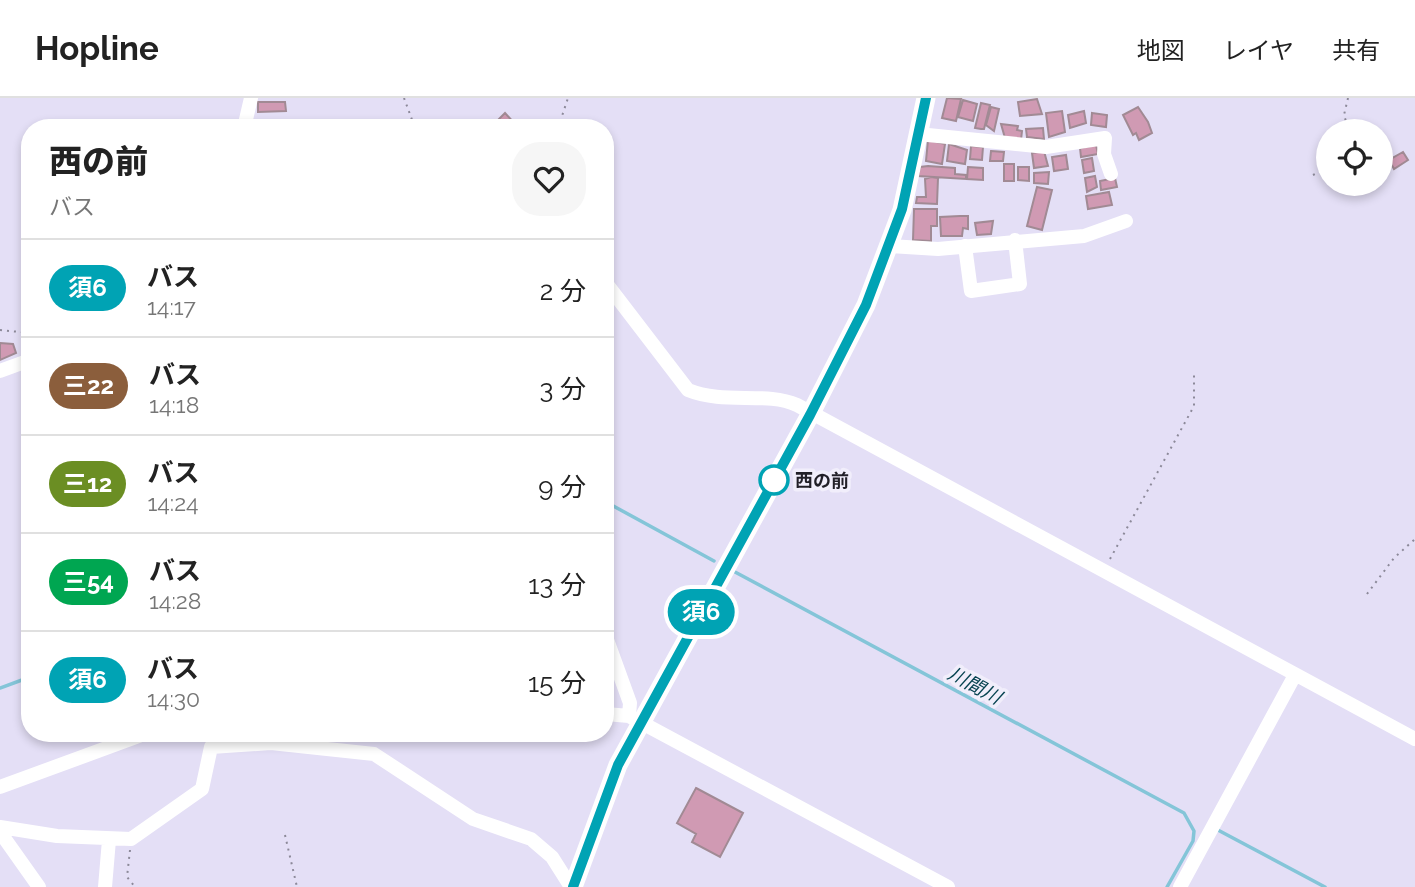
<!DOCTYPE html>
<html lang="ja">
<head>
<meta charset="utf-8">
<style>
	body { margin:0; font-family:Raleway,"Noto Sans JP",sans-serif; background:#f6f6f6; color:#222; height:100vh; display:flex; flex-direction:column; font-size:26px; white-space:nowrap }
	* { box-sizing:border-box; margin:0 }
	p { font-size:23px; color:#767676 }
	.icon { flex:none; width:38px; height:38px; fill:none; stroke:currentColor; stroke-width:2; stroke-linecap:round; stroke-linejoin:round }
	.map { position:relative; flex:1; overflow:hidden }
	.sheet { position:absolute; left:21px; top:21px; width:593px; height:623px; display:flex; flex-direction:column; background:#fff; border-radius:28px; box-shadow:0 4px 10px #0003 }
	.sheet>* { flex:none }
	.badge { padding:0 14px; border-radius:23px; font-size:24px; line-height:46px }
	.fabs { position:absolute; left:1316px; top:21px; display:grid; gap:14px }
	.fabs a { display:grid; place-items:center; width:77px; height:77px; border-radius:50%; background:#fff; box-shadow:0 4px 10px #0003; font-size:35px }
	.map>.badge { position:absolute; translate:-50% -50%; box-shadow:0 0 0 4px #fff }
	.round { display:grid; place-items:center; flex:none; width:74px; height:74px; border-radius:28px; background:#f6f6f6 }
	.head { display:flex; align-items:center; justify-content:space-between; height:119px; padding:0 28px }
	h1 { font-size:33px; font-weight:800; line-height:52px }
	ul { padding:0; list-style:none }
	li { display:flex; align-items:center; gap:21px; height:98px; padding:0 28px; border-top:2px solid #e0e0e0 }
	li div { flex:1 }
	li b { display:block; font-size:26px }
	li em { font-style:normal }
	li .badge { min-width:77px; font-weight:700; text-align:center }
	header { display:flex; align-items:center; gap:42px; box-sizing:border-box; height:98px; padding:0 35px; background:#fff; border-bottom:2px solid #e0e0e0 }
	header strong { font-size:33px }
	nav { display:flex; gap:38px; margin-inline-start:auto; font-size:24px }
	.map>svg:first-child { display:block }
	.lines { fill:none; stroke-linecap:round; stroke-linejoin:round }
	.stream { stroke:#84c5d8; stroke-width:3.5 }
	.building { fill:#d09ab3; stroke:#a18a94; stroke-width:2 }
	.path { stroke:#8c8999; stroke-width:2; stroke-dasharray:2 5; stroke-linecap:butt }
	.minor { stroke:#fff; stroke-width:14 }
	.highway { stroke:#fff; stroke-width:19 }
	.line-casing { stroke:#fff; stroke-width:16 }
	.line { stroke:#00a3b4; stroke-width:10 }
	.stop-dot { fill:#fff; stroke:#00a3b4; stroke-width:3.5 }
	.labels { text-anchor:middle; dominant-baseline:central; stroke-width:7; stroke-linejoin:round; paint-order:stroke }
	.stop-label { font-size:18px; font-weight:bold; fill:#211f27; stroke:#f1eefb; text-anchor:start }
	.water-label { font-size:19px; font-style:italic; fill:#074351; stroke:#f1eefb }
</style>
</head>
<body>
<header>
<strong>Hopline</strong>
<nav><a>地図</a><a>レイヤ</a><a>共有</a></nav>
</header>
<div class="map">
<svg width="1415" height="789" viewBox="0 0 1415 789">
	<rect width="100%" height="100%" fill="#e4dff6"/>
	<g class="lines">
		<path class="stream" d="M606,404L714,463
			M735,474L1184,715L1194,733L1193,743L1167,789
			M0,590L30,579
			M1216,731L1325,789"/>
	</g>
	<path class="building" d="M947,0L961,1L956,23L942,20Z
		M1037,1L1042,16L1020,18L1018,4Z
		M963,2L977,6L973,23L958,19Z
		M258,4H285L286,13L258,14Z
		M981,5L990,7L984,31H981L975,30Z
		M991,9L999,11L994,33L986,27Z
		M1138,9L1148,24L1152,35L1139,42L1136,35L1133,37L1123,17Z
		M1062,13L1065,34L1049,39L1046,15Z
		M1084,13L1086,25L1070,30L1068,17Z
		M505,15L516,27L513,30H505L498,22Z
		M1092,15L1107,17L1106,29L1091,27Z
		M1001,26L1018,28L1017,32L1022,33L1021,42L1005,40Z
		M1043,30L1044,41L1027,39L1026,31Z
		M928,42L945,46L942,66L926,63Z
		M949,46L967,52L965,66L947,63Z
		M1096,47L1098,56L1081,59L1080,50Z
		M971,48L983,49L982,62L970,61Z
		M991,53L1004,54L1003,63H990Z
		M1044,53L1048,68L1034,70L1032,55Z
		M1403,54L1408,62L1394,71L1389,62Z
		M1066,57L1068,71L1054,73L1052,59Z
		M1092,60L1094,73L1084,75L1082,62Z
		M1004,66H1014V83H1004Z
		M928,68L955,70V76L966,77V81L918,78L920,69Z
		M968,69L983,70V82L967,81Z
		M1018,69H1029V83L1018,82Z
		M1049,74L1048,86L1034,85V75Z
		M1095,78L1097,89L1087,94L1085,80Z
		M931,79L938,80L937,106L916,105L917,99H926L925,81Z
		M1115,80L1117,89L1101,92L1100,83Z
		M1037,89L1052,92L1042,132L1027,128Z
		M1109,94L1112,107L1088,111L1086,98Z
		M914,111H937V128H931V143L913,142Z
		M960,118H968V131L963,130L962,138H941L940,119Z
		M993,123L991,136L977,137L975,125Z
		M0,245L13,246L16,255L0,262Z
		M696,690L743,715L720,759L692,744L696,736L677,725Z"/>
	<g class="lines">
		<path class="path" d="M404,0L415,30
			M1348,0L1344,17L1349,33
			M558,30L568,0
			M1313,77L1328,69
			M0,232L30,235
			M1110,461L1194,308V274
			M1367,496L1394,460L1415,441
			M285,737L297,789
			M130,752L127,779L135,789"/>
		<path class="minor" d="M244,30L251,0
			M918,36L1046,49L1105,40L1104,56L1111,76
			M890,148L938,151L1084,138L1126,123
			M965,148L971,193L1020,186L1015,142
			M606,185L688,292C725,307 765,293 797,307L1415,641
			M0,273L30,262
			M606,539L630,605L629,618
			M606,616L629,618L948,789
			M0,689L147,635
			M0,729L57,738L131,741L202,691L211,649L271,645L374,656L473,721L531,741L552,759L571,789
			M0,734L39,789
			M105,789L109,742
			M1180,789L1295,577"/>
		<path class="highway" d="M573,789L618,667L810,317L866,207L902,112L926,0"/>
	</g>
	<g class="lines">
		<g class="line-casing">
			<path id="line" d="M573,789L618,667L810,317L866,207L902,111L926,0"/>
		</g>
		<use href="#line" class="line"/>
	</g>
	<circle class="stop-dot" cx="774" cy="382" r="14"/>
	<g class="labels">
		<g class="stop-label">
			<text x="795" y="382">西の前</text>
		</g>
		<g class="water-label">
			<text transform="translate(975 587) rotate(28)">川間川</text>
		</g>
	</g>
</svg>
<div class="fabs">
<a><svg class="icon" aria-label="locate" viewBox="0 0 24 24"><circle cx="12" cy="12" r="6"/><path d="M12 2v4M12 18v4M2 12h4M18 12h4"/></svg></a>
</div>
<b class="badge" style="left:701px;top:514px;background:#00a3b4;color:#fff">須6</b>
<section class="sheet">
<div class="head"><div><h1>西の前</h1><p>バス</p></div><a class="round"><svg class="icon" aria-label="heart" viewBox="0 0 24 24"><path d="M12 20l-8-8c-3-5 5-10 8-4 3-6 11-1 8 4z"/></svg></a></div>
<ul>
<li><span class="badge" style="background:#00a3b4;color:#fff">須6</span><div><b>バス</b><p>14:17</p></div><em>2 分</em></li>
<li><span class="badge" style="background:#8b5e3c;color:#fff">三22</span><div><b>バス</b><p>14:18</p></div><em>3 分</em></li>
<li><span class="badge" style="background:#6b8e23;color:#fff">三12</span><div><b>バス</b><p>14:24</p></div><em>9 分</em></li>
<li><span class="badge" style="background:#00a651;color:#fff">三54</span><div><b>バス</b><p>14:28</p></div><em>13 分</em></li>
<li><span class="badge" style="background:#00a3b4;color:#fff">須6</span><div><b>バス</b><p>14:30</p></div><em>15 分</em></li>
</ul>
</section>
</div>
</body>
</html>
